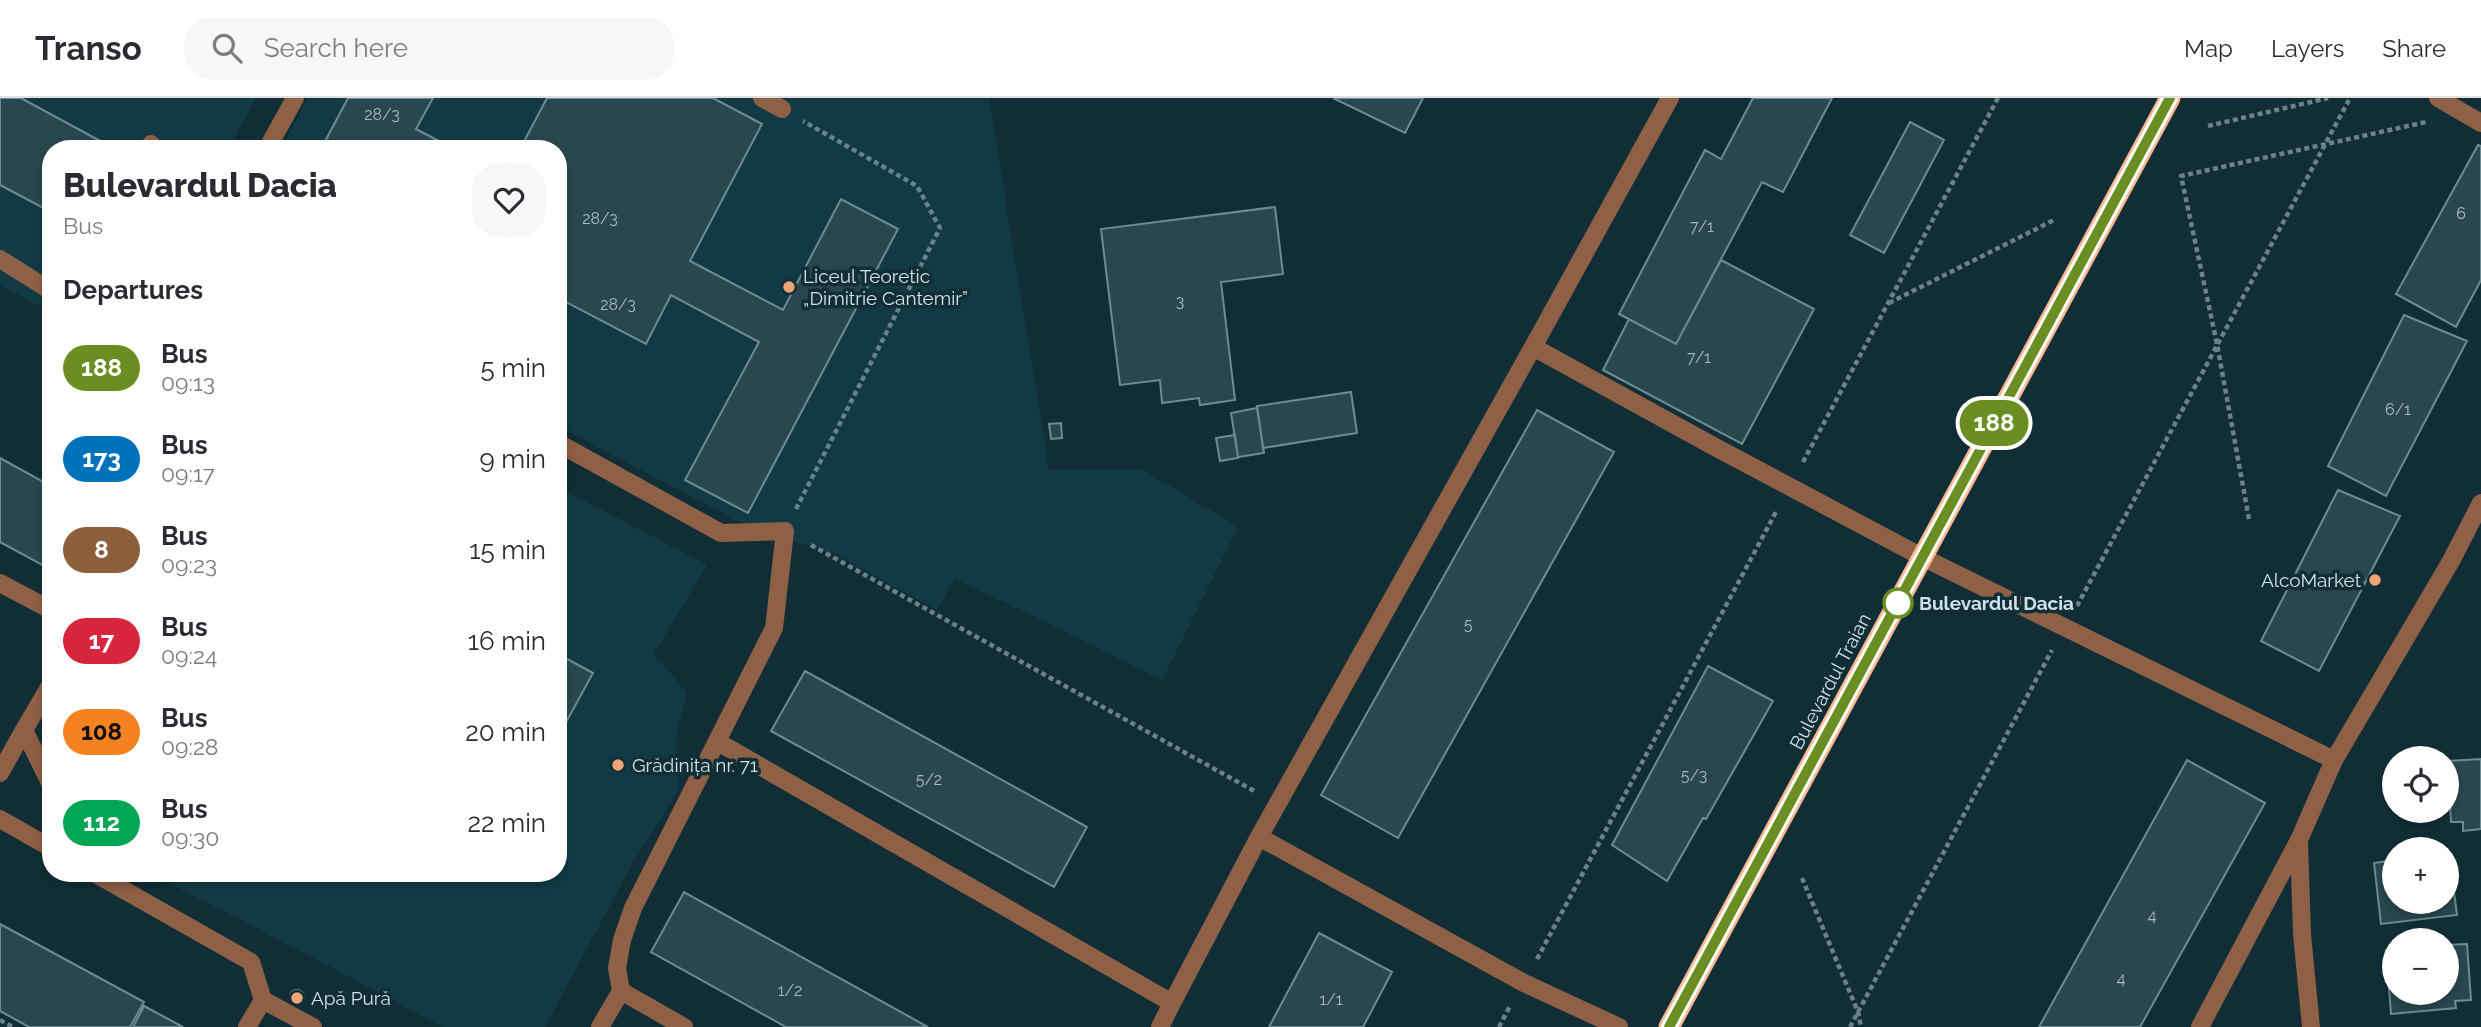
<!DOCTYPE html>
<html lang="en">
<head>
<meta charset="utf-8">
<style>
	body { margin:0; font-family:Raleway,sans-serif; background:#f7f7f7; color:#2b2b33; height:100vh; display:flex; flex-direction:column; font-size:26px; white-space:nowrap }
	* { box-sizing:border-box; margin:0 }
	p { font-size:23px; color:#7c7c81 }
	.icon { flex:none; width:38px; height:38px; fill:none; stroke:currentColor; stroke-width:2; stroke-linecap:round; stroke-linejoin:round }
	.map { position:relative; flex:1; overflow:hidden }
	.details { position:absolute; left:42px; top:42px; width:525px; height:742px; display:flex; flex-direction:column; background:#fff; border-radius:28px; box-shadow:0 4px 10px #0003 }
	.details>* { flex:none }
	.badge { padding:0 14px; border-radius:23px; font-size:24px; line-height:46px }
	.fabs { position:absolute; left:2382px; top:648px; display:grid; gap:14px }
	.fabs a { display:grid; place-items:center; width:77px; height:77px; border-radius:50%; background:#fff; box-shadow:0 4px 10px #0003; font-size:35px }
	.map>.badge { position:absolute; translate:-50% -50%; box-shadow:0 0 0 4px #fff }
	h2 { padding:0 21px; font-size:26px; line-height:63px }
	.round { display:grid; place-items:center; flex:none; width:74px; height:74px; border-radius:28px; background:#f7f7f7 }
	.head { display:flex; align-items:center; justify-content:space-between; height:119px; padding:0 21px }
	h1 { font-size:33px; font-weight:800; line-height:52px }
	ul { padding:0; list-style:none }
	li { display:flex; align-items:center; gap:21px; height:91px; padding:0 21px }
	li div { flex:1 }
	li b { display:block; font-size:26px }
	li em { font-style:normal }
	li .badge { min-width:77px; font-weight:700; text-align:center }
	header { display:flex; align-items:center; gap:42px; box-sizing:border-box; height:98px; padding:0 35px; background:#fff; border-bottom:2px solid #e1e1e2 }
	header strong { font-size:33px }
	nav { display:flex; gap:38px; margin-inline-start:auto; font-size:24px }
	.search { width:490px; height:63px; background:#f7f7f7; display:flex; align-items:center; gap:18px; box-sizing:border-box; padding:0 24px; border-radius:28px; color:#7c7c81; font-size:26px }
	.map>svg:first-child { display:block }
	.built { fill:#123a44 }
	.building { fill:#2a474f; stroke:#6c8c94; stroke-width:2 }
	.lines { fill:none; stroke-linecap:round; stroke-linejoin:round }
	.path { stroke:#6b8289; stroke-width:4.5; stroke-dasharray:5 3.5; stroke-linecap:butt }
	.minor { stroke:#8e6045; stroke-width:18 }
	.highway { stroke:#fcb78f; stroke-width:21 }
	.line-casing { stroke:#fff; stroke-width:16 }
	.line { stroke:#6b8e23; stroke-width:10 }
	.poi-dot { fill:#efa376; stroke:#112e36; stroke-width:2.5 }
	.stop-dot { fill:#fff; stroke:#6b8e23; stroke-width:3.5 }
	.labels { text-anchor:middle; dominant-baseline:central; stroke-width:7; stroke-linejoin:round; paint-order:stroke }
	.number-label { font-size:16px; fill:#a6bac0 }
	.poi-label { font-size:19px; fill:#d0e1e6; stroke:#112e36; text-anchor:start }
	.stop-label { font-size:19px; font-weight:bold; fill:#d0e1e6; stroke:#112e36; text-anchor:start }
	.street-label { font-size:19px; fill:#d0e1e6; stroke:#112e36 }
</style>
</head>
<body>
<header>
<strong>Transo</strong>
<div class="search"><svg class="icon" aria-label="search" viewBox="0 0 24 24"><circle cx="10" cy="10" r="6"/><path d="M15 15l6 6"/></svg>Search here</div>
<nav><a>Map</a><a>Layers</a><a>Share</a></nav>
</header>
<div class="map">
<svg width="2481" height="929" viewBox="0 0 2481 929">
	<rect width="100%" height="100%" fill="#112e36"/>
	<path class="built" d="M0,0H256L228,51H51V214L0,187Z
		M308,0H989L1049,372H1143L1238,429L1162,582L955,480L937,512L835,456L749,429L558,328V51H281Z
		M558,389L707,467L654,556L687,595L675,643L680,690L632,766L545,929H443L301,853L148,775H558Z"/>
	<path class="building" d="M0,0H21L115,51H51V114L0,87Z
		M348,0H433L416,31L454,51H321Z
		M547,0H713L762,26L690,163L783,212L841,101L898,131L748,415L685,382L759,244L671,197L646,246L558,200V51H520Z
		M1333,0H1423L1405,35Z
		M1753,0H1832L1783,94L1762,84L1676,246L1619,216L1705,52L1721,61Z
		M1910,24L1944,42L1884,155L1850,137Z
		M2478,47L2481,48V182L2456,229L2396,196Z
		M1275,109L1283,176L1221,184L1235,302L1200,307L1199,300L1162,305L1160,282L1120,287L1101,131Z
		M1721,162L1814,211L1742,346L1603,272L1629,221L1676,246Z
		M2404,217L2467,243L2386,398L2328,368Z
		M1351,294L1357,335L1263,350L1257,308Z
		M1257,310L1264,355L1238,359L1231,315Z
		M1537,312L1614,354L1398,740L1321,697Z
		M1061,325L1062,340L1051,341L1049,326Z
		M1235,337L1238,360L1220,363L1216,340Z
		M0,360L51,388V456L44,468L0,444Z
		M2338,392L2400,418L2319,573L2261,543Z
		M558,556L593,575L558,639Z
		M1708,568L1773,603L1706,721L1703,720L1667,783L1612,747Z
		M805,573L1087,729L1054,789L771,633Z
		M2481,661V731L2463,733V724H2451L2448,663Z
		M2187,662L2265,705L2140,929H2039Z
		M2449,755L2457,817L2381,826L2374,765L2394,762V803H2446V756Z
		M684,794L928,929H786L651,854Z
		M0,826L144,904L130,929H29L0,913Z
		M1319,835L1392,874L1363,929H1269Z
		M2467,846L2471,902L2455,903L2456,910L2391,916L2386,852H2394V894H2446V847Z
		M290 899a7 7 0 1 1 14 0a7 7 0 1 1-14 0Z
		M144,908L183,929H133Z"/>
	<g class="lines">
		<path class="path" d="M2208,28L2328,0
			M1889,205L2054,122
			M1803,364L1998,0
			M796,411L940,130L917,88L803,23
			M2249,421L2217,246L2181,78L2426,24
			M811,447L1256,694
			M2077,508L2350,0
			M1802,780L1858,914L1861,929
			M1537,861L1777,412
			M0,922L13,929
			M1499,929L1510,908
			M1850,929L2052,552"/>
		<path class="minor" d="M762,0L782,11
			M1670,0L1533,249L1715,349L1922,459L2334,662
			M2438,0L2481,25
			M148,51L151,46
			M267,51L295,0
			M0,161L51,193
			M558,345L721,435L785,433L774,530L633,810L622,842L617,870L621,893L600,929
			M0,485L51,512
			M51,586L24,632L51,687
			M718,644L1172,905L1259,739L1524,885L1619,929
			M0,675L24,632
			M0,721L51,750
			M1259,739L1533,249
			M2299,744L2302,836L2311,929
			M94,775L251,864L263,902L247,929
			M621,893L684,929
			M263,902L313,929
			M1160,929L1172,905
			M2200,929L2299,742L2334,662L2451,463L2481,405"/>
		<path class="highway" d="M1669,929L2170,0"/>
	</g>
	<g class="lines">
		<g class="line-casing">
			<path id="line" d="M1669,929L2170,0"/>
		</g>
		<use href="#line" class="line"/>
	</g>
	<g class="poi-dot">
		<circle cx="789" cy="189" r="7"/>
		<circle cx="2375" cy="482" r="7"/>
		<circle cx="618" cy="667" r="7"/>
		<circle cx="297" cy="900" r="7"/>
	</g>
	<circle class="stop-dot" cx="1898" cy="505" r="14"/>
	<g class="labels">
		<g class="number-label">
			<text x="382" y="16">28/3</text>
			<text x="2461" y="115">6</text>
			<text x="600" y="120">28/3</text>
			<text x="1702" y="128">7/1</text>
			<text x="1180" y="203">3</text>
			<text x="618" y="206">28/3</text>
			<text x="1699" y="259">7/1</text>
			<text x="2398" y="311">6/1</text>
			<text x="1468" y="526">5</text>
			<text x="1694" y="677">5/3</text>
			<text x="929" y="681">5/2</text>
			<text x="2152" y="817">4</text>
			<text x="2121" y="880">4</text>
			<text x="790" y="892">1/2</text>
			<text x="1331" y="901">1/1</text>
		</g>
		<g class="poi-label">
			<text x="803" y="178">Liceul Teoretic<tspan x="803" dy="22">„Dimitrie Cantemir”</tspan></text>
			<text x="2361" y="482" text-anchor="end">AlcoMarket</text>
			<text x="632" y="667">Grădinița nr. 71</text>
			<text x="311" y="900">Apă Pură</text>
		</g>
		<g class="stop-label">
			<text x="1919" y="505">Bulevardul Dacia</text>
		</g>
		<g class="street-label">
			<text transform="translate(1830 583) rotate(-62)">Bulevardul Traian</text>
		</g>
	</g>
</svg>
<div class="fabs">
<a><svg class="icon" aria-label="locate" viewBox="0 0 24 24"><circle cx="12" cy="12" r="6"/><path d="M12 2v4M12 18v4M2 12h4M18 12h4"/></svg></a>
<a>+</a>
<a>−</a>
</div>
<b class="badge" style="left:1994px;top:325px;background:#6b8e23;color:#fff">188</b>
<section class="details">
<div class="head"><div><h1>Bulevardul Dacia</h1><p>Bus</p></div><a class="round"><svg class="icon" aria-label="heart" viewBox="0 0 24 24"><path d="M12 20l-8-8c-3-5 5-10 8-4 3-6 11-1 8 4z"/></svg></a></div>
<h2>Departures</h2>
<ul>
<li><span class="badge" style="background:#6b8e23;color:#fff">188</span><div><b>Bus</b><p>09:13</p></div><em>5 min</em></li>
<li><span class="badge" style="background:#0072bc;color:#fff">173</span><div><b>Bus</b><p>09:17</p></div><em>9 min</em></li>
<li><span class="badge" style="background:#8b5e3c;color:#fff">8</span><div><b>Bus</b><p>09:23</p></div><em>15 min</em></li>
<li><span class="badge" style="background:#d7263d;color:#fff">17</span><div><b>Bus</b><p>09:24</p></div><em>16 min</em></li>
<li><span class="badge" style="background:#f58220;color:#111">108</span><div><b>Bus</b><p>09:28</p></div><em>20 min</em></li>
<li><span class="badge" style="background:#00a651;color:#fff">112</span><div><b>Bus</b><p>09:30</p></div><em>22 min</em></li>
</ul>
</section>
</div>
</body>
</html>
